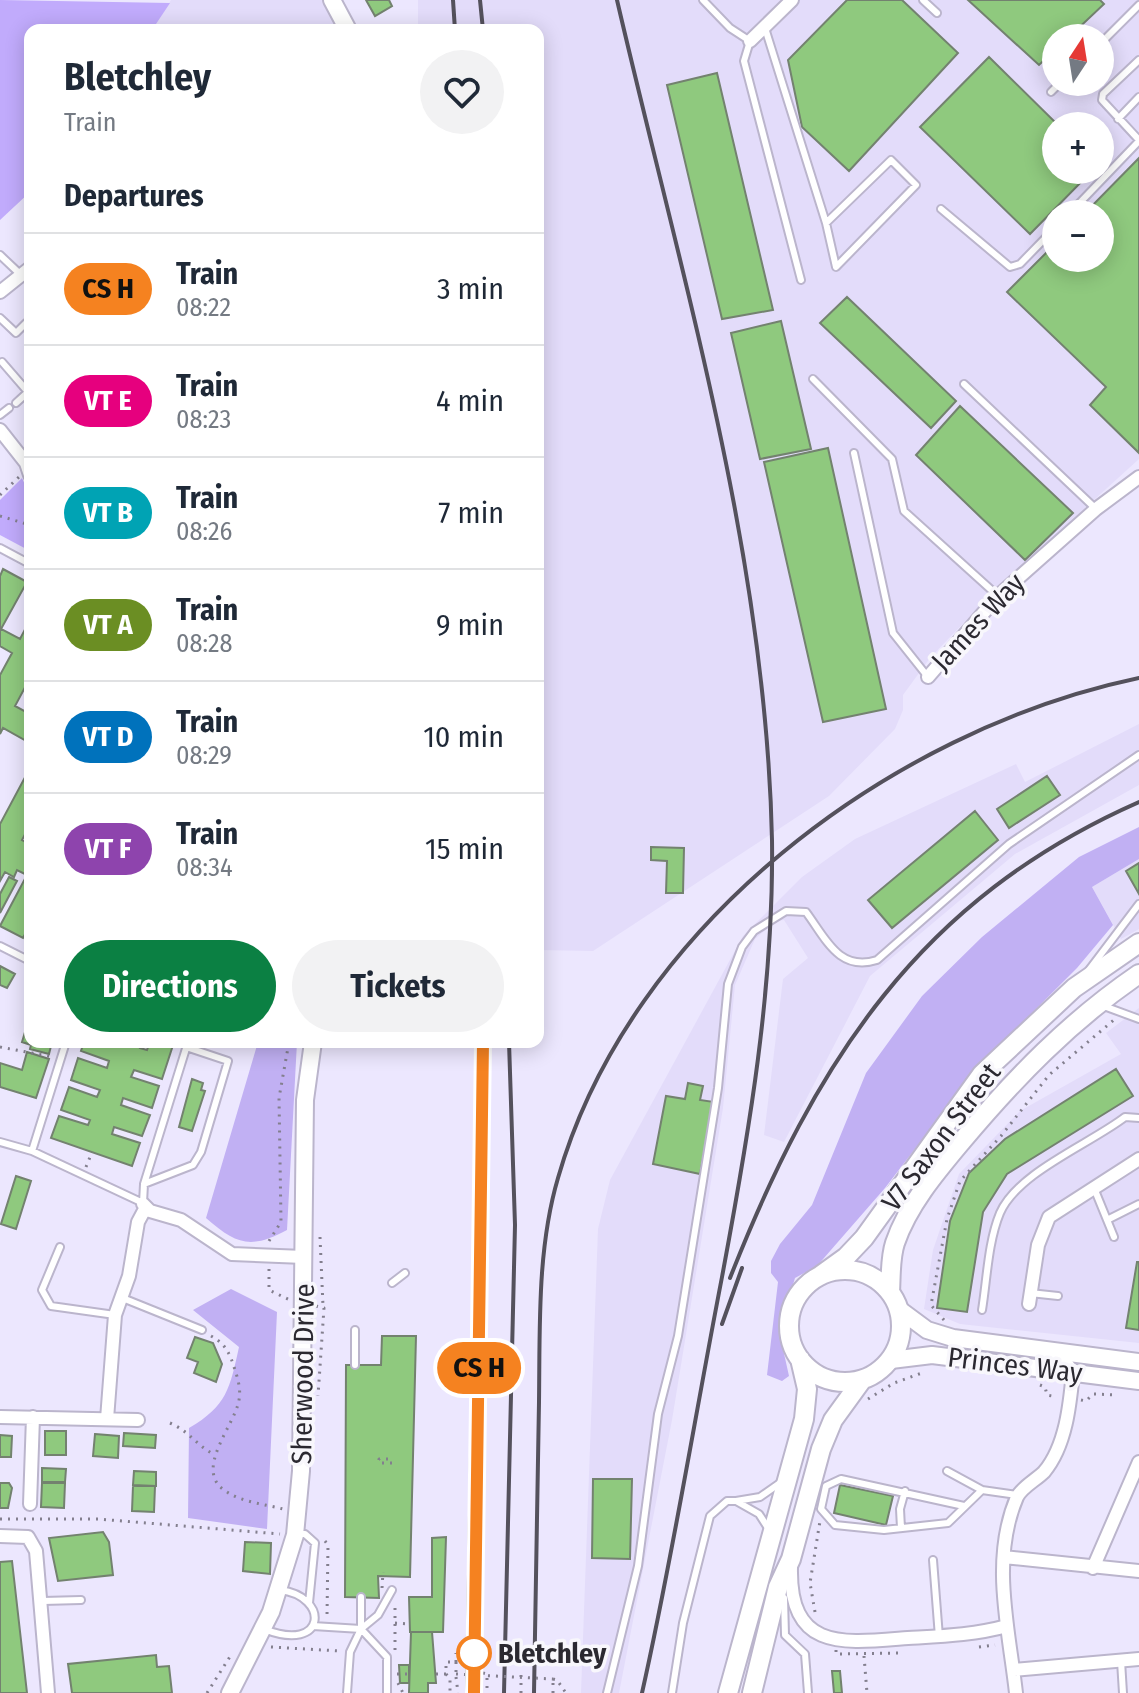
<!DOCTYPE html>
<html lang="en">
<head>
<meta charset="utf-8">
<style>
	body { margin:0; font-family:"Fira Sans Condensed",sans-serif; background:#f2f2f3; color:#1f2937; height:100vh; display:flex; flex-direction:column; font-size:30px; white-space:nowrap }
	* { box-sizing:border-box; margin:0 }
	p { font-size:26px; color:#747a83 }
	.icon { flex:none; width:44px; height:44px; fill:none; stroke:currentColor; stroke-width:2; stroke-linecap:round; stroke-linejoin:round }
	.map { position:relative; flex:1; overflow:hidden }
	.details { position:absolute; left:24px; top:24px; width:520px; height:1024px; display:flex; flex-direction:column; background:#fff; border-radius:16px; box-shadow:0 4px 20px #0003 }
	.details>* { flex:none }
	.badge { padding:0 16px; border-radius:26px; font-size:28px; line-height:52px }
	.needle { width:52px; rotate:12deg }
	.buttons { position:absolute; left:1042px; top:24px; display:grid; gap:16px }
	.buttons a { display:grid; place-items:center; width:72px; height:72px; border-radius:50%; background:#fff; box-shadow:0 4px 20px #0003; font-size:40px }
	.map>.badge { position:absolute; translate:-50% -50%; box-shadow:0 0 0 4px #fff }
	h2 { padding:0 40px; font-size:30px; line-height:72px }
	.round { display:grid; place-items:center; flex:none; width:84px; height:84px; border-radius:42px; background:#f2f2f3 }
	.head { display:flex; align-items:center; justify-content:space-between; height:136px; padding:0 40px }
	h1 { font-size:38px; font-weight:700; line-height:60px }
	.cta { display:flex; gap:16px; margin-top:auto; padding:16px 40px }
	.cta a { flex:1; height:92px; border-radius:48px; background:#0b8043; color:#fff; font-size:32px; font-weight:700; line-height:92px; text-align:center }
	.cta a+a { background:#f2f2f3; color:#1f2937 }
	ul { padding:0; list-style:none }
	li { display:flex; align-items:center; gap:24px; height:112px; padding:0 40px; border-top:2px solid #e0e1e3 }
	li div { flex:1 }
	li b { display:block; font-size:30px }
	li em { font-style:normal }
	li .badge { min-width:88px; font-weight:700; text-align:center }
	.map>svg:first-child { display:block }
	.built { fill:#e3dcfa; fill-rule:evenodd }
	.green { fill:#c1abfc }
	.forest { fill:#c1b0f3 }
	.building { fill:#8fc97e; stroke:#73826f; stroke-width:2 }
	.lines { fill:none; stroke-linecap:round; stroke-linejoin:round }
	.service-casing { stroke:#bbb5cc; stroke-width:10 }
	.minor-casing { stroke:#bbb5cc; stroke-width:16 }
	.tertiary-casing { stroke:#bbb5cc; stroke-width:20 }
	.secondary-casing { stroke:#bbb5cc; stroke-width:22 }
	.path { stroke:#837f8e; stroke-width:3; stroke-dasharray:2 6; stroke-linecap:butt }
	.service { stroke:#fff; stroke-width:6 }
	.minor { stroke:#fff; stroke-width:12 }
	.tertiary { stroke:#fff; stroke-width:16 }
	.secondary { stroke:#fff; stroke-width:18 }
	.rail { stroke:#54515c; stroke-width:4 }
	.path-bridge { stroke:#837f8e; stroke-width:3; stroke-dasharray:2 6; stroke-linecap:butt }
	.line-casing { stroke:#fff; stroke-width:18 }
	.line { stroke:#f58220; stroke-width:12 }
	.stop-dot { fill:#fff; stroke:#f58220; stroke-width:4 }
	.labels { text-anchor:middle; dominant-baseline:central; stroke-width:7; stroke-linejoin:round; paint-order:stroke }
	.street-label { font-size:28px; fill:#2b2931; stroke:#f8f7fc }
	.stop-label { font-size:28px; font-weight:bold; fill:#2b2931; stroke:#f8f7fc; text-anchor:start }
</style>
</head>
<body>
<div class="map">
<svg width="1139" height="1693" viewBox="0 0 1139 1693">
	<rect width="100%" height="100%" fill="#ece7fe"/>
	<path class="built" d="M171,0H329L347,30H152Z
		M418,0H1139V459L997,588L930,658L903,695V710L895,729L829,796L593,951L538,950V30H418ZM1056,38H1100V82H1056ZM1056,126H1100V170H1056ZM1056,214H1100V258H1056Z
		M1139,724V785L1015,854L870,976L784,1142L764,1135L783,979L808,958L784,920L776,921L755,939L735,985L723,1108L672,1420L619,1693H581L598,1229L610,1180L743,936L802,877L855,839L1016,764L1025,782Z
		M1139,859V929L1121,939L1092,887Z
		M1139,1008V1343L960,1324L924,1309L933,1250L959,1174L1020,1111L1121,1054L1106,1033Z"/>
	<path class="green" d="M0,0L170,3L152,30H30V192L0,220Z
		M22,478L30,496V551L0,535V500Z"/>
	<path class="forest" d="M1139,827V859L1092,887L1113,925L1077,968L977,1068L885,1188L817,1266L795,1278L779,1331L789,1376L782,1381L767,1375L778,1282L771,1273V1261L780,1244L812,1205L866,1073L922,996L982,937L1079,857Z
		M258,1042H297L287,1230C250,1250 236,1244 206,1218Z
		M231,1289L277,1312L267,1529L188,1518L189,1428C227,1406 230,1388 239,1347L193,1310Z"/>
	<path class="building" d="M366,0H389L392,6L375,16Z
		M847,0H902L958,53L849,171L802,127L788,60Z
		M968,0H1100L1104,4L1068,38H1056V49L1039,65Z
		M989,57L1059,126H1056V170H1093L1030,234L920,127Z
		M717,73L773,310L722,319L667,85Z
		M1139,158V453L1090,405L1106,387L1007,292L1056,243V258H1100V214H1084Z
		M847,297L956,401L931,428L820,323Z
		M781,321L811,449L760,459L731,333Z
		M960,406L1073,513L1025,560L916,455Z
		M828,448L886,709L823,722L764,462Z
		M3,569L27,582L1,629L20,639L30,620V678L15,706L30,714V743L3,728L0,734V675L12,653L0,646V576Z
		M30,768V825L22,840L30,844V925L23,938L0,926L27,875L17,870L14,877L5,872L0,881V824Z
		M1047,776L1060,795L1009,828L997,809Z
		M975,811L998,840L892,928L868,900Z
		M651,847L684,848L683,893H666L667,861L651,860Z
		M1139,863V894L1126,871Z
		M9,877L17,881L0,913V894Z
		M0,966L15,974L7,988L0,985Z
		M28,1022L30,1042H52L49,1054L30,1049L31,1045L22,1042Z
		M84,1042H142L140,1048L147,1050L150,1042H174L162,1079L134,1070L131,1077L159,1086L152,1108L123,1098L121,1105L150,1115L142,1136L114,1127L112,1134L140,1143L132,1166L51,1138L59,1116L88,1125L90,1120L61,1110L69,1087L97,1097L100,1090L71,1080L78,1058L107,1068L109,1061L81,1051Z
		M27,1052L49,1059L36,1098L0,1087V1063L22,1070Z
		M1116,1069L1133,1096L1007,1174L983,1212L967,1312L937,1308L950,1221L969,1173L1005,1139Z
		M192,1079L203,1083L201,1090L205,1091L192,1131L179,1127Z
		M688,1083L703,1086L700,1100L714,1102L700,1174L653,1164L666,1096L685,1099Z
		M16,1176L31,1181L16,1229L1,1224Z
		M1137,1262H1139V1330L1126,1328Z
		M382,1336H416L410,1577L378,1576L379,1598L345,1597L346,1365H381Z
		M195,1337L213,1343L222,1364L216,1382L194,1373L198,1362L187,1358Z
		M45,1431H66V1455H45Z
		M124,1433L156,1435L155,1448L123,1446Z
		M95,1434L119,1436L118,1458L93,1456Z
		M0,1435L12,1436L11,1457H0Z
		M42,1468L66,1469L65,1482H42Z
		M134,1471L156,1472V1486L133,1485Z
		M593,1479H632L630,1559L592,1558Z
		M0,1483H9L12,1488L8,1508H0Z
		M42,1483H65L64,1508L41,1507Z
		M840,1485L893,1496L886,1525L834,1513Z
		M133,1486H155L154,1512L132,1511Z
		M103,1532L109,1542L113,1575L58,1581L49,1538Z
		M446,1537L443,1632H410L409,1597H432V1538Z
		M245,1542L271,1543L270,1574L243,1571Z
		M12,1561L27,1693H0V1562Z
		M411,1632H432L436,1683H428V1693H409Z
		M156,1655L157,1667L169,1666L172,1693H72L68,1664Z
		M399,1665H409V1683H400Z
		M832,1671H840L842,1693H834Z"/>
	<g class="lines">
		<g class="service-casing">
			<path id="service" d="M703,0L730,28L750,41L744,61L801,280
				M923,0L937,13
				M765,28L826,223L891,160L916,185L836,267L826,223
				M1100,44L1139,5
				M1139,60L1103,94L1102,100L1139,140
				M1051,92L1061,82
				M1118,119L1139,97
				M941,209L1010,267L1020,264L1056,227
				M1069,214L1139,141
				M0,255L19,273
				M0,318L16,333L26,323
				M2,362L28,392L16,403
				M813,379L892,459L904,511L998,596
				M964,384L1096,509
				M0,415L9,408
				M854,453L893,633L928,677
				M0,548L30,564
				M0,946L30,961
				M1089,970L1139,904
				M1101,1005L1139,1019
				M0,1142L32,1151L143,1203L144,1184L188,1042
				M32,1151L66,1042
				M144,1184L193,1165L201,1152L228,1061L189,1048
				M1094,1188L1114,1237
				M1107,1220L1139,1204
				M60,1247L42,1290L51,1306L115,1315
				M392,1283L405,1273
				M1030,1293L1058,1296
				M120,1297L202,1330
				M982,1310C987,1279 988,1242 1000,1213C1018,1172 1090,1144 1125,1117L1139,1118
				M355,1365V1330
				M947,1471L982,1490
				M964,1506L841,1479L826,1486L821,1509L835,1525L884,1530L948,1523L982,1490L1017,1495
				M768,1528L759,1514L736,1501L760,1497L780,1483
				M901,1528L900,1509L905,1491
				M298,1534H305L315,1543L309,1603
				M933,1560L939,1637
				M361,1597V1629L387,1657V1693
				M784,1598L785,1635L805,1654L808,1693
				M43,1601L81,1600
				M313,1626L361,1629
				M264,1629C327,1654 330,1596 280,1590
				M1121,1661L1123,1693
				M347,1693L350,1652L361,1629L378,1615L392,1590
				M607,1693L638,1566L658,1414L678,1336L718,1088L728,984L742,947L754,931L786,911L806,912C826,939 839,972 877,960L1009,844L1139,755
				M672,1693L683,1623L710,1516L727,1501H736"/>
		</g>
		<g class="minor-casing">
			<path id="minor" d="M750,41L792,0
				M0,292L30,268
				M0,430L26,463L30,475
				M928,677L998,596L1096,509L1139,477
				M143,1204L150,1211L181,1220L232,1254L304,1257
				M1029,1304L1038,1245L1049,1217L1139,1159
				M0,1417L138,1420
				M107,1419L115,1315L129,1276L138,1222L146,1207
				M30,1504L33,1417
				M0,1536L28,1537L36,1551L48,1693
				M1004,1557L1139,1571
				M791,1567C789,1652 844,1643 908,1638C942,1636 974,1635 1007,1626
				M1093,1568L1139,1462
				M1014,1670L1139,1659
				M1016,1693C1009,1629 990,1560 1017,1497C1022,1487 1036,1480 1044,1472C1066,1446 1070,1404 1073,1372L1064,1360L1053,1354"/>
		</g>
		<g class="tertiary-casing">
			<path id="tertiary" d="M332,0L348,30
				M900,1310L927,1330L953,1338L1139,1362
				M891,1360L932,1355L1139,1381
				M230,1693L271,1612L295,1535L301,1471L305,1100L313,1042"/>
		</g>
		<g class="secondary-casing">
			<path id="secondary" d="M789 1326a56 56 0 1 1 112 0a56 56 0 1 1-112 0Z
				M821,1275L846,1257L864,1238L982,1074L1074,988L1139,943
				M890,1292C891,1276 890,1258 895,1243C908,1205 936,1172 962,1141C1015,1078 1070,1021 1139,974
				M728,1693L804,1419L807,1389L800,1359
				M752,1693L778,1587L791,1559L821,1449L833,1420L862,1380"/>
		</g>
		<path class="path" d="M0,495L19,477
			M0,516L30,525
			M0,1047L53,1057
			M86,1167L92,1152
			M320,1237L323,1306
			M269,1241L281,1222L279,1098L289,1042
			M269,1269V1290L290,1300
			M316,1306L324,1308L318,1396
			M944,1320L931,1305L947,1219L960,1181L1001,1136L1049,1075L1115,1019
			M211,1336C226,1344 230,1354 235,1370C238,1379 241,1390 239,1400C235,1425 194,1469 224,1490C240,1502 264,1504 283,1509
			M1040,1385L1045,1387L1047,1395L1057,1397
			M868,1399L894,1383L922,1373
			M1081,1400L1086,1401L1093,1394L1118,1395
			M170,1423C189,1431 197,1446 215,1455
			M388,1459H379V1463H397
			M0,1519H98L280,1534
			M325,1541L328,1545L327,1616
			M382,1588L383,1572
			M815,1612L810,1583L820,1521
			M395,1623L410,1624
			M271,1647L340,1651
			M979,1647L995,1645
			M395,1650V1605
			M836,1650V1654L904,1653
			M864,1656L867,1693
			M456,1662V1674
			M483,1673L487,1674V1693
			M397,1674H409
			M436,1674H446V1662H456V1653
			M446,1674L450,1679V1693
			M456,1677L458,1693
			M553,1679L557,1680L566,1693
			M398,1683L403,1693
			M207,1693L231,1655
			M521,1693V1674
			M553,1693V1681"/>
		<use href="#service" class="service"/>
		<use href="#minor" class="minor"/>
		<use href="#tertiary" class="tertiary"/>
		<use href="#secondary" class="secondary"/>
		<path class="rail" d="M453,0L455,30
			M480,0L483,30
			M617,0C681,276 766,554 772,840C774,987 749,1133 722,1277C695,1416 673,1555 642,1693
			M730,1278C815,1062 919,899 1139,802
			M722,1324L742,1268
			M467,1693L478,1042
			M504,1693L515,1225L509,1042
			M534,1693C535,1596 537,1499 539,1402C540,1328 537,1249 558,1178C630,926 890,730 1139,678"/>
		<path class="path-bridge" d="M456,1674L553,1679"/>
	</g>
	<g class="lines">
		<g class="line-casing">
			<path id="line" d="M474,1693L483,1042"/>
		</g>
		<use href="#line" class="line"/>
	</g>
	<circle class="stop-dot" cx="474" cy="1653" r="16"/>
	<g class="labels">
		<g class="street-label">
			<text transform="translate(978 622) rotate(-47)">James Way</text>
			<text transform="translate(941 1137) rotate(-53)">V7 Saxon Street</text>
			<text transform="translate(1015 1365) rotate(7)">Princes Way</text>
			<text transform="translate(303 1374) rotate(-89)">Sherwood Drive</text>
		</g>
		<g class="stop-label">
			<text x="498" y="1653">Bletchley</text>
		</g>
	</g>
</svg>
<div class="buttons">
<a><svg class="needle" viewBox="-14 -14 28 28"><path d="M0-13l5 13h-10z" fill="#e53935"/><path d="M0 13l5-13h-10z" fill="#747a83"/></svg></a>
<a>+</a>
<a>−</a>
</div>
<b class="badge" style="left:479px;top:1368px;background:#f58220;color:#111">CS H</b>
<section class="details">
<div class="head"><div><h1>Bletchley</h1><p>Train</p></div><a class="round"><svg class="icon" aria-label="heart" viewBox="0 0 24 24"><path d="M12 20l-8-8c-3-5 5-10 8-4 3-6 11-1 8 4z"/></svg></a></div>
<h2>Departures</h2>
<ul>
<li><span class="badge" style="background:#f58220;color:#111">CS H</span><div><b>Train</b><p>08:22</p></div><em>3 min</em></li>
<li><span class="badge" style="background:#e6007e;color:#fff">VT E</span><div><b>Train</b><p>08:23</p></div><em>4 min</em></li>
<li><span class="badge" style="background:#00a3b4;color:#fff">VT B</span><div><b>Train</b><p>08:26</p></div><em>7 min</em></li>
<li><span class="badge" style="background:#6b8e23;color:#fff">VT A</span><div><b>Train</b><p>08:28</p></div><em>9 min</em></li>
<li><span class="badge" style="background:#0072bc;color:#fff">VT D</span><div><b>Train</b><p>08:29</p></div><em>10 min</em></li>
<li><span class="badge" style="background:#8e44ad;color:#fff">VT F</span><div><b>Train</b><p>08:34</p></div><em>15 min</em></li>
</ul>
<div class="cta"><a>Directions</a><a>Tickets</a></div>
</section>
</div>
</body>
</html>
